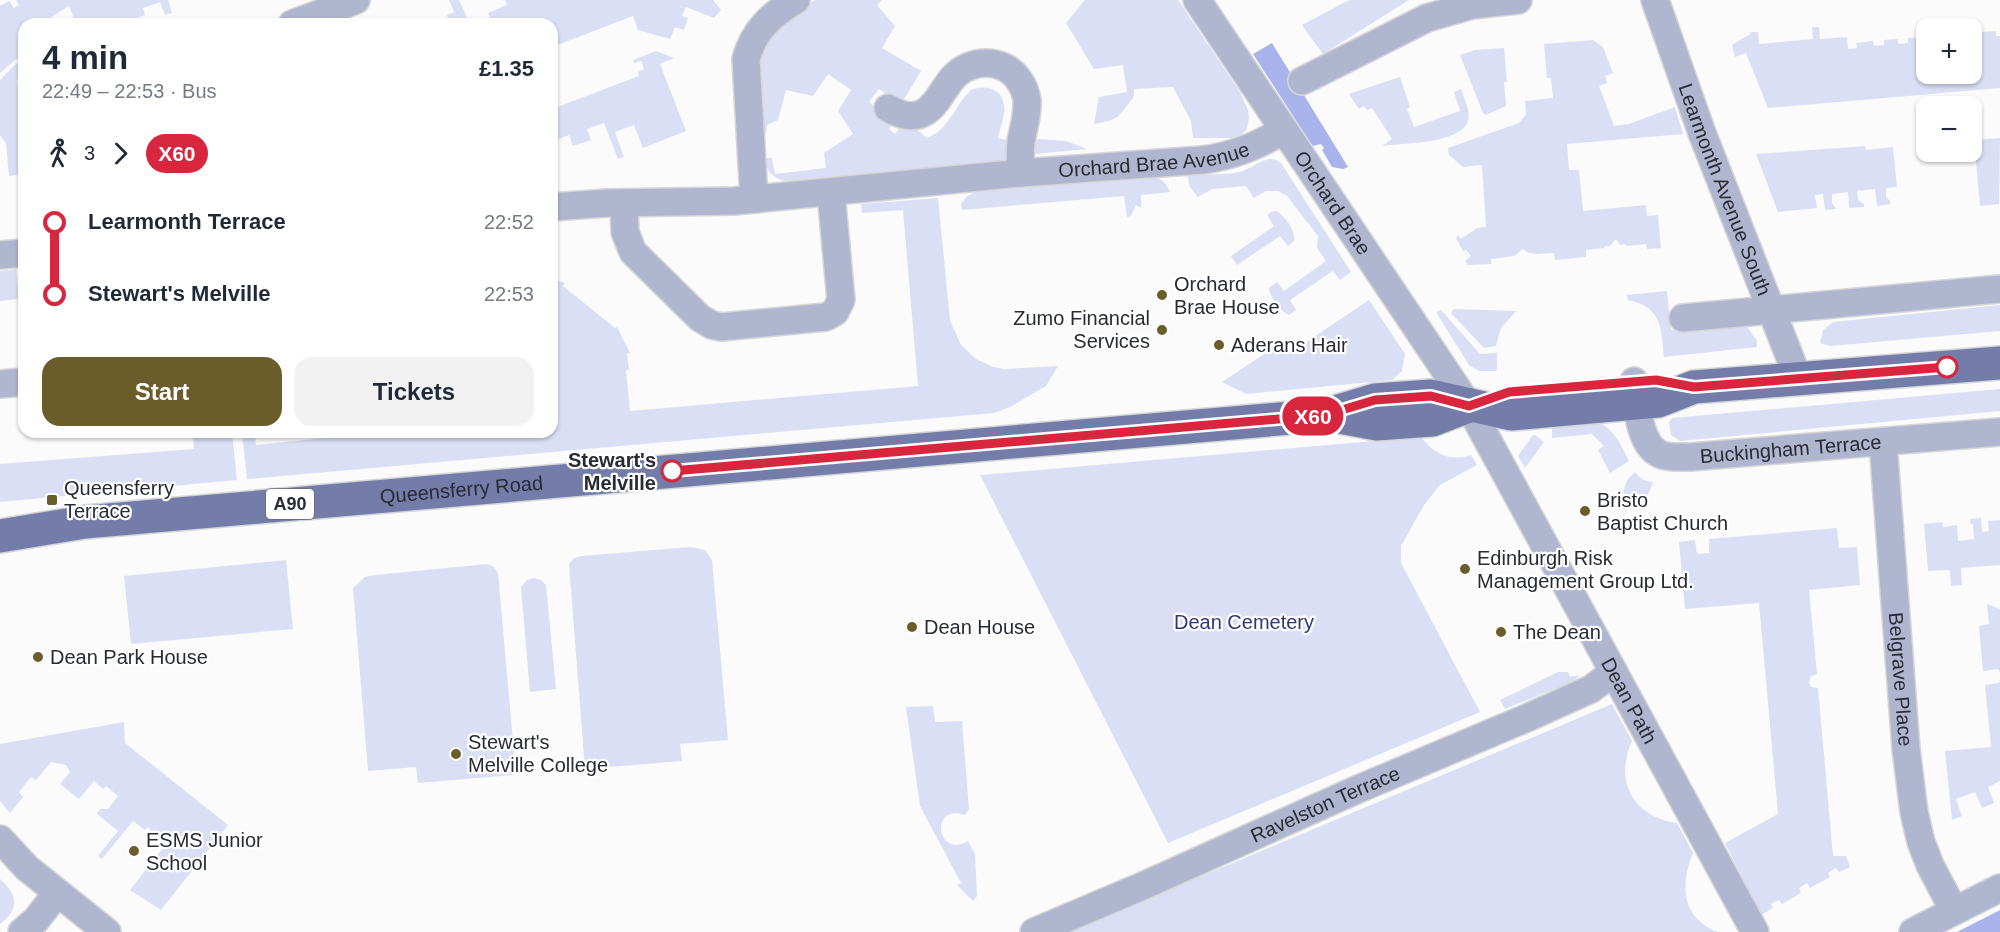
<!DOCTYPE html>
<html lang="en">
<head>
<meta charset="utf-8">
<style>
	body { margin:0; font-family:Helvetica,sans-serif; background:#f2f2f3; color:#1f2937; height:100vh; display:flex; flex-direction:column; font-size:22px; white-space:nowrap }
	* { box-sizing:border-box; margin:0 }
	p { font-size:20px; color:#747a83 }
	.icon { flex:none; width:33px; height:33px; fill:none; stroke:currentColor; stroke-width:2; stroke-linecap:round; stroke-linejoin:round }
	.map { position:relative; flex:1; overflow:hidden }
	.panel { position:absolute; left:18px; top:18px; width:540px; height:420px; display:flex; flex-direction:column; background:#fff; border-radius:18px; box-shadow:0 2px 4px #0004 }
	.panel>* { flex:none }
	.badge { padding:0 12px; border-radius:20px; font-size:21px; line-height:39px }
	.buttons { position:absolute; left:1916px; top:18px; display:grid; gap:12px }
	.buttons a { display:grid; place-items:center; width:66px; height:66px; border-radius:12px; background:#fff; box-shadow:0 2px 4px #0004; font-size:30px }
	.map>.badge { position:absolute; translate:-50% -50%; box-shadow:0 0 0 3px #fff }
	.legs { display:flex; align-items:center; gap:9px; height:66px; padding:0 24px; font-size:20px }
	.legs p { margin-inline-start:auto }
	.headline { display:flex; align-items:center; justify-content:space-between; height:102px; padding:0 24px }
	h1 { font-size:33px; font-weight:800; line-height:45px }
	.cta { display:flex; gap:12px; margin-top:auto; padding:12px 24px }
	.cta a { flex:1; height:69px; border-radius:18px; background:#6a5d2a; color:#fff; font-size:24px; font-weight:800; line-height:69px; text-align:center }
	.cta a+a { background:#f2f2f3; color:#1f2937 }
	ul { padding:0 24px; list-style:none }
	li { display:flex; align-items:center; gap:21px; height:72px; font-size:22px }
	li i { display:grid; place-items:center; width:9px; height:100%; margin:0 8px; background:currentColor }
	li i::after { content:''; width:15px; height:15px; margin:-8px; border:4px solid; border-radius:50%; background:#fff }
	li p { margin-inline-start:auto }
	li:first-child i { background:linear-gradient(#0000 50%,currentColor 0) }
	li:last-child i { background:linear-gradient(currentColor 50%,#0000 0) }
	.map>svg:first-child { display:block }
	.green { fill:#dadff5 }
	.forest { fill:#a9b4ec }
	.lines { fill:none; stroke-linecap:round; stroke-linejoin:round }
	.minor-casing { stroke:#d5d6d7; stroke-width:30 }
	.major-casing { stroke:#d5d6d7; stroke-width:36 }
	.minor { stroke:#b1b6d0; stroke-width:27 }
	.major { stroke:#747da9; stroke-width:33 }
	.line-1-casing { stroke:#fff; stroke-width:14 }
	.line-1 { stroke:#d7263d; stroke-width:9 }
	.poi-dot { fill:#6a5d2a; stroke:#fff; stroke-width:2 }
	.stop-1-dot { fill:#fff; stroke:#d7263d; stroke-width:3 }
	.labels { text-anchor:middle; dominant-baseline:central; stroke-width:4.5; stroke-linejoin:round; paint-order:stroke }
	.shield { fill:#fff; stroke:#696b71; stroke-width:1.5 }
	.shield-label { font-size:18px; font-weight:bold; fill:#292b34 }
	.street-label { font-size:20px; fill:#292b34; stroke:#fff }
	.poi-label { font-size:20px; fill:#292b34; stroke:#fff; text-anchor:start }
	.stop-label { font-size:20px; font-weight:bold; fill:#292b34; stroke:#fff; text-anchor:end }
	.park-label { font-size:20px; fill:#313778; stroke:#fff }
</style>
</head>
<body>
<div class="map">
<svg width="2000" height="932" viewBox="0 0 2000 932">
	<rect width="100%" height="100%" fill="#fbfbfb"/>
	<path class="green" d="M16,0H168L172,13L165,15L160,2L143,8L145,15L121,24H76L69,6L40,24H24V57L15,60L0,73V6L9,1L14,8L19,5Z
		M449,0H459L470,24H450L447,15L454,12Z
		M505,0H713L721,10L714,18L686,7L682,16L688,18L684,30L675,27L670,39L638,30L633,16L552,47V24H485L491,21L488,13L507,5Z
		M815,0H882L877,5L895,26L882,48L921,71L903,101H896L879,89L869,102L892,120V124L889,129L895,134L900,127L909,123L927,138C949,130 955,105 971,90C985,84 1002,88 1004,105C1006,115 1000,128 998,138L1008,140L1005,160L997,163L785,181C772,178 766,171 765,158H772L775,174L826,168L824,153L853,134L838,111L851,90L828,74L813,96L786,90L778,120L767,125L766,134L763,136L756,63L764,45L786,19Z
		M1085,0H1178L1240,92L1248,110L1249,118L1247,129L1240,136L1234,138H1193L1191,121L1173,87L1134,89C1134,97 1134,97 1130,102C1115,121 1118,119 1094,124L1099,97L1127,92L1123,65L1094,69L1066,23Z
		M1349,0H1409L1323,54L1302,25Z
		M1812,27H1819L1820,39L1847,37L1848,49L1857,48L1856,43L1873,41L1874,46L1884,45V40L1898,39V44L1908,43V38L1922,37V42H1926V74H1971V33L1972,38H1981V32L1996,31V36H2000V88L1768,108L1746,53L1735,57L1732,45L1750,34L1751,32H1758L1759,44L1813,39Z
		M1593,40L1603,47L1613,73L1605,76L1607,83L1599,86L1614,126L1629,124L1675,107L1683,134L1567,144L1569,170H1579L1583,211L1646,205L1647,216L1658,215L1661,248L1647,249L1646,244L1626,246V244L1620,245L1618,241L1615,240L1610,246H1605L1604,248L1586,250V257L1555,260L1554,253L1536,254L1529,253L1523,249L1514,256L1491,259V264L1468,265L1465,261L1471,256L1466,250L1463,251L1456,238L1458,235L1461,239L1477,228L1486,227L1482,165L1463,167L1449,155L1448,148L1519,123L1526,114L1525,101L1553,98L1551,78H1547L1544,44Z
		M1504,48L1507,82H1504L1506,106L1486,115L1483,113L1460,55L1475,50Z
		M656,51L674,58L660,64L686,131L643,148L634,125L615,132L624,157L618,159L604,123L587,129L591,140L573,146L569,135L552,142V109L639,76L638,72L644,69L641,61L634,63L633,60Z
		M24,60V78L17,79L24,147V174L9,176L6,143L0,135V80L16,64Z
		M1400,77L1410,107L1407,109L1414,127L1460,111L1454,92L1461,89C1464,99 1471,111 1468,121C1461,144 1402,143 1382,146L1392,139L1372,108L1367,110L1364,106L1359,109L1349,94Z
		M2000,138L1999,204L1980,206L1974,140Z
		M1039,139L1066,141L1087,149L1035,154L1030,153L1033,141Z
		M1865,146L1866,150L1893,147L1897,187L1886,188V197L1890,201L1891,204L1877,206L1875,189L1857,191L1858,200L1864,204V207L1849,208L1848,192L1832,194V203L1836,209L1825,210L1823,194L1815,195L1817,208L1778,212L1756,154Z
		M1274,159L1281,163L1351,272L1340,280L1333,271L1290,300L1296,310L1289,315C1280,312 1270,297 1269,288L1277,282L1284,291L1326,261L1317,248L1318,236L1287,196L1278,191H1266L1254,198L1246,186L1212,189L1198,197L1190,187L1187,175C1204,173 1222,176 1239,172C1252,169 1261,158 1274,159Z
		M1149,176C1160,177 1166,182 1170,192L1141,195V208L1136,205L1131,216L1127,217L1124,196L962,210L961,204L966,197L975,192Z
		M938,198L950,320L961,345L976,359L993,367L1004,369L1058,366L1046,386L1010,407L994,413L247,479L242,432H254L256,445L383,432H552V279L565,283L563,286L615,328L617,327L630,353L627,354L629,370H626L630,411L918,386L903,210L862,213L861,204Z
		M1276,211C1285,216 1296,231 1294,241L1288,246L1280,236L1237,265L1231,256L1274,226L1267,215L1271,212Z
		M16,269L19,299L0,301V271Z
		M1667,291L1671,330L1746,325L1757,341V347L1664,357C1661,327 1662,307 1628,300L1627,295Z
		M1369,300L1405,354L1402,371L1392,380L1246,394L1222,382L1288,338L1296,349Z
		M2000,305V331L1830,346L1820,343L1823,330L1833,322Z
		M1454,309L1516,311L1501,328L1496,346L1484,348L1451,313Z
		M1441,310L1480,354L1497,353V368L1496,371H1479L1469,365L1436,312Z
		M2000,389V411L1680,441L1671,435L1669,422L1672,418Z
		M1596,421C1614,428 1621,445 1629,461L1610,473L1598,450L1604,446L1592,434L1552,438V425Z
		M193,432H232L237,480L0,502V464L194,449Z
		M1535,435L1544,442L1525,468L1518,456L1532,436Z
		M1421,437C1434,454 1450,462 1471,455L1477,465L1440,485L1424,505L1401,546V563L1480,712L1168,843L980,475Z
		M1635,472C1639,478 1646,482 1653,482C1648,499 1637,512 1623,493L1627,480Z
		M1981,518L1982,532L1989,531L1988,521L2000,520V565L1961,568L1962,585L1951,586L1950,570L1928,571L1924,524L1942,522L1943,527L1957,525L1958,541L1974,539L1973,524H1971L1970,519Z
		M1837,528L1839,548L1857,547L1860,585L1809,590L1817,674L1811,676L1809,683L1811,687L1818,688L1833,856H1846L1850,867L1839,872L1836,868L1828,873L1830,877L1810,888L1807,883L1799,888L1801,893L1782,904L1779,900L1771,904L1773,908L1761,915L1725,843L1778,814L1759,603L1685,609L1679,542L1695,540L1697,554L1709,553V539Z
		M690,547L705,550L712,560L728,740L680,744L682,761L585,769L569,564L574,558L581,556Z
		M286,560L293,629L131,644L124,576Z
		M487,564L494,567L498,573L515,764H513L514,775L418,783L416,767L368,771L353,588L365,577L375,575Z
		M534,578L541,580L546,585L556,689L530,692L521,587L527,580Z
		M1987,604L2000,609V673L1998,669L1983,671L1979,626L1989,624Z
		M1558,672H1568L1570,677L1580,675L1572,682L1505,709L1500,700Z
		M2000,680V781L1988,787L1994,803L1982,808L1975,792L1956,799L1962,816L1952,820L1945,751L1991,747L1985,685L1999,683Z
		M1612,704L1632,741C1614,780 1632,817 1677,823L1693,853C1680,885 1681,918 1718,932H1068Z
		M933,706L935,722L962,721L969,809L965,815C929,803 936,860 968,841L975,854L977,896L973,901L957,885L961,883L920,806L906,707Z
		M124,722L125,743L228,825L161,910L130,890L166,844L164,842V838L159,834L155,835L148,827L145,830L133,821L102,859L98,856L118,831L97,814L100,809H108L118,796L106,786L103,789L94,781L79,799L60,784L70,772L66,765L51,762L36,780L31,777L19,792L23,797L10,813L0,801V744Z
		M0,879C18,895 20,909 0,924Z"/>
	<path class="forest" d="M1272,43L1348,167L1343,169L1332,167L1322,150L1324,148L1321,144L1313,146L1310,142L1253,54Z
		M2000,910V932H1957Z"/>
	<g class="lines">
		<g class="minor-casing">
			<g id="minor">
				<path id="s1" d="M1197,0L1469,406L1755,932"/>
				<path id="s2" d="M1655,0L1702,133L1798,378"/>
				<path d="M292,24L356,0"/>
				<path d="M1302,81L1427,18L1472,5L1518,0"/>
				<path d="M888,108C898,114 912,119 923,113C945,102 944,71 977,64C986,62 995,63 1004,67C1016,73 1025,86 1027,100C1028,114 1024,126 1021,141C1020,151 1020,162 1021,173"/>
				<path d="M754,199L746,59C754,30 771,15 796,0"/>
				<path d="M624,203L625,232L633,252L700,318L712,325L721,327L826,317L835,312L841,300L831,193"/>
				<path id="s3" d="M552,207L607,203L734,201L1021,173L1202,160C1233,156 1257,146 1284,130"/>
				<path d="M0,255L24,253"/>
				<path d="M1683,318L2000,289"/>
				<path id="s4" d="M1634,381C1637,402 1638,447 1662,455C1671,458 1681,457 1690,457L2000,432"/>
				<path d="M0,384L24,382"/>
				<path id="s5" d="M1883,442L1906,749L1914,812L1921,842L1930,865L1954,911"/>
				<path d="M0,839L27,868L107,932"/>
				<path d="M22,932L36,920L57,893"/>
				<path id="s6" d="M1034,932L1145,885L1356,790L1529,717L1591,689L1614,672"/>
				<path d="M1913,932L2000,888"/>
			</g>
		</g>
		<g class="major-casing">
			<g id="major">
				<path d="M1334,416L1377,424L1432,420L1471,405"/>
				<path id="s7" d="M0,536L85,522L1325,415L1375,400L1431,396L1511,414L1658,401L1694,387L2000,363"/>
			</g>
		</g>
		<use href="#minor" class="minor"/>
		<use href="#major" class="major"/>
	</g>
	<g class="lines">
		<g class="line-1-casing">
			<path id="line-1" d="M672,471L1325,415L1375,400L1431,396L1469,406L1509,392L1656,380L1694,387L1947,367"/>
		</g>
		<use href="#line-1" class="line-1"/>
	</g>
	<g class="poi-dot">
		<circle cx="1162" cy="295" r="6"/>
		<circle cx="1162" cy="330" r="6"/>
		<circle cx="1219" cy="345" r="6"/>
		<rect x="46" y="494" width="12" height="12" rx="3"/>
		<circle cx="1585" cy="511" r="6"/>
		<circle cx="1465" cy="569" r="6"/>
		<circle cx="912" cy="627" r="6"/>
		<circle cx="1501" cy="632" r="6"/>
		<circle cx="38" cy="657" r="6"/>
		<circle cx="456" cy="754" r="6"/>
		<circle cx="134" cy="851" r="6"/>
	</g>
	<g class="stop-1-dot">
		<circle cx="1947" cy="367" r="10"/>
		<circle cx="672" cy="471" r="10"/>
	</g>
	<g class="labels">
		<rect class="shield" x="266" y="489" width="48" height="30" rx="4.5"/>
		<g class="shield-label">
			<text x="290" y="504">A90</text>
		</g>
		<g class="street-label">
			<text stroke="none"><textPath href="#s3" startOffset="604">Orchard Brae Avenue</textPath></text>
			<text stroke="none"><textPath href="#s2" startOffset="202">Learmonth Avenue South</textPath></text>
			<text stroke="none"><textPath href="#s1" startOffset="244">Orchard Brae</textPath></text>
			<text stroke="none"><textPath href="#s4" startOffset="212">Buckingham Terrace</textPath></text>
			<text stroke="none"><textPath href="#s7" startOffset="464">Queensferry Road</textPath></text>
			<text stroke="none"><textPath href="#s5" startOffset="238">Belgrave Place</textPath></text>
			<text stroke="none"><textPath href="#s1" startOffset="824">Dean Path</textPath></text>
			<text stroke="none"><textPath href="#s6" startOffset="318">Ravelston Terrace</textPath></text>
		</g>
		<g class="poi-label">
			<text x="1174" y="284">Orchard<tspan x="1174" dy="23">Brae House</tspan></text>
			<text x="1150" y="318" text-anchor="end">Zumo Financial<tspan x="1150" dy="23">Services</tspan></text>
			<text x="1231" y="345">Aderans Hair</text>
			<text x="64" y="488">Queensferry<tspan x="64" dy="23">Terrace</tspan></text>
			<text x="1597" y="500">Bristo<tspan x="1597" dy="23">Baptist Church</tspan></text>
			<text x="1477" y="558">Edinburgh Risk<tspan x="1477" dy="23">Management Group Ltd.</tspan></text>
			<text x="924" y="627">Dean House</text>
			<text x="1513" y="632">The Dean</text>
			<text x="50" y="657">Dean Park House</text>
			<text x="468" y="742">Stewart's<tspan x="468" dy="23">Melville College</tspan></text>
			<text x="146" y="840">ESMS Junior<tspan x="146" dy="23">School</tspan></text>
		</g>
		<g class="stop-label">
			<text x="656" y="460">Stewart's<tspan x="656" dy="23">Melville</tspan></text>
		</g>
		<g class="park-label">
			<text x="1244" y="622">Dean Cemetery</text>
		</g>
	</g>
</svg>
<div class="buttons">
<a>+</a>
<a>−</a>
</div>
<b class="badge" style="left:1313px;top:416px;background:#d7263d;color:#fff">X60</b>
<section class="panel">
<div class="headline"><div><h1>4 min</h1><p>22:49 – 22:53 · Bus</p></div><b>£1.35</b></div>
<div class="legs"><svg class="icon" aria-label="walk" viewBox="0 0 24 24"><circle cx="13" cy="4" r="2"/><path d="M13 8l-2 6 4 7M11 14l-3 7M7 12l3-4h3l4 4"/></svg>3<svg class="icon" aria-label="forward" viewBox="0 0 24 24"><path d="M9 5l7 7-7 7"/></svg><b class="badge" style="background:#d7263d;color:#fff">X60</b></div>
<ul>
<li><i style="color:#d7263d"></i><b>Learmonth Terrace</b><p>22:52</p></li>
<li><i style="color:#d7263d"></i><b>Stewart's Melville</b><p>22:53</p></li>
</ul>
<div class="cta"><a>Start</a><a>Tickets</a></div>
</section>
</div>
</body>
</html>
